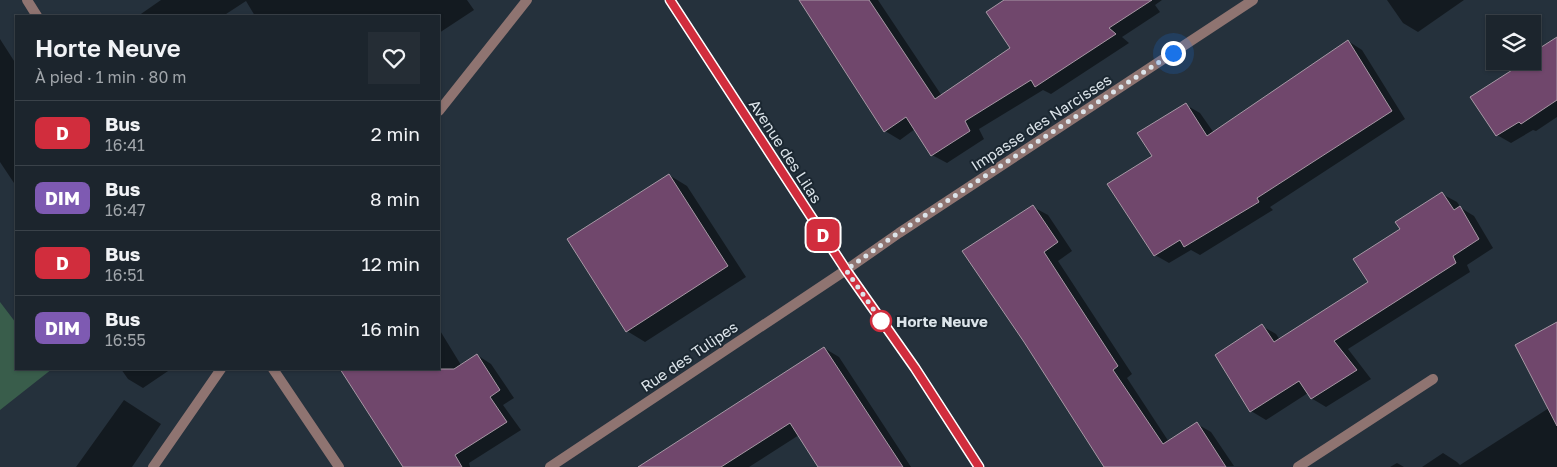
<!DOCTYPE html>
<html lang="fr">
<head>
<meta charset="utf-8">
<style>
	body { margin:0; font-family:"Golos Text",sans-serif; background:#252d35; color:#f1f3f6; height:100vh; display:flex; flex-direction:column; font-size:19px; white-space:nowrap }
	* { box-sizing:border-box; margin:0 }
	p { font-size:16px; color:#a0a5aa }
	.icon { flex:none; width:28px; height:28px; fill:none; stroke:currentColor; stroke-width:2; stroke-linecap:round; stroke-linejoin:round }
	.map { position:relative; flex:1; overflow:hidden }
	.side { position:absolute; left:15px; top:15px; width:425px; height:355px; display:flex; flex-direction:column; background:#1c252d; border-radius:0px; box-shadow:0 1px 4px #0004,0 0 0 1px #3a4249 }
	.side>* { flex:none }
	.badge { padding:0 10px; border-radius:8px; font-size:18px; line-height:32px }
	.fabs { position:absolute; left:1486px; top:15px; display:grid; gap:10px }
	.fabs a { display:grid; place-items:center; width:55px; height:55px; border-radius:0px; background:#1c252d; box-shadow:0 1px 4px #0004,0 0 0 1px #3a4249; font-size:25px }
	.you { position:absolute; width:25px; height:25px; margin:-12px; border:4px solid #fff; border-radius:50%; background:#1a73e8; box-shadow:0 0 0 8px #1a73e833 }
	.map>.badge { position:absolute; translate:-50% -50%; box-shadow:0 0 0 2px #fff }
	.round { display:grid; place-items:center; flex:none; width:52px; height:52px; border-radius:0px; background:#252d35 }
	.headline { display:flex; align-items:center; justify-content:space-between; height:85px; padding:0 20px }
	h1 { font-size:24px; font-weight:600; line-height:38px }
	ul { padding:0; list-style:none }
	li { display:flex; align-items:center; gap:15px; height:65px; padding:0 20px; border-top:1px solid #3a4249 }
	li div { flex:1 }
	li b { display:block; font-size:19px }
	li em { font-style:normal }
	li .badge { min-width:55px; font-weight:700; text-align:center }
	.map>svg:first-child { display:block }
	.green { fill:#395d4b }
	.shadow { fill:#0007 }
	.building { fill:#70476c; stroke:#a798a5 }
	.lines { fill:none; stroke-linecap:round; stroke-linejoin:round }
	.minor { stroke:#8f7471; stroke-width:10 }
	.line-casing { stroke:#fff; stroke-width:11 }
	.line { stroke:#d12d3d; stroke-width:8 }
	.walk { stroke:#dce4ea; stroke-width:5; stroke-dasharray:0 9 }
	.stop-dot { fill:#fff; stroke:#d12d3d; stroke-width:2.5 }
	.labels { text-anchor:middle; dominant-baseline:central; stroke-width:4; stroke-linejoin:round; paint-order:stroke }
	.street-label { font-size:15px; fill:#dce4ea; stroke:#1b2731 }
	.stop-label { font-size:15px; font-weight:bold; fill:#dce4ea; stroke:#1b2731; text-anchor:start }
</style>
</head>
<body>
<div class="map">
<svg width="1557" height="467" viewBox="0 0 1557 467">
	<rect width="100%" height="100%" fill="#25313c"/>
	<path class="green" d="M0,302L16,323V369H52L0,410Z"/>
	<path class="shadow" d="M161,0H467L474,10L439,33V16H255L246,1L223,16H138Z
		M800,0H878L942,96L1012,49L1007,0H1162L1155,5L1160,12L1122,37L1129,43L1051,94L1043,90L979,129L984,139L947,163L932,155L915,129L900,140L885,131Z
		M1387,0H1464L1418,32L1403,23Z
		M0,39L16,64V186L0,162Z
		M1557,39V117L1536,131L1533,130L1511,143L1497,135L1472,98L1532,61Z
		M1348,41L1362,50L1405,119L1270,207L1273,210L1200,255L1191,250L1169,263L1155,255L1153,156L1186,105L1200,113L1214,133Z
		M669,175L687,186L746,277L645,342L627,331Z
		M1442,194L1457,202L1461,208L1474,216L1493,248L1467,265L1470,272L1348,349L1371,379L1326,407L1311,398L1308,393L1266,420L1251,411L1262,326L1276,334L1280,340L1370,282L1402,229Z
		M1033,207L1048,215L1072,251L1058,261L1132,374L1127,378L1169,442L1197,424L1211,432L1234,466L1106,467L1079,427Z
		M1557,323V467H1422L1443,453L1457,462L1460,465L1549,408Z
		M439,329L461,365L477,355L491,364L514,398L503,405L521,430L469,463L470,467H405L342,369H439Z
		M824,348L839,357L911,467H819L799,435L749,467H640Z
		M121,369H171L143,388L128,379Z
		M124,400L161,424L132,467H76Z
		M1397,463L1404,467H1390Z"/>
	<path class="building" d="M799,0H869L935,99L1010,48L986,12L1004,0H1152L1109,28L1116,34L1035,87L1031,80L965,121L970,131L931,156L906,117L884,132Z
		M1557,37V100L1521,124L1519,122L1496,136L1470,97L1520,65L1519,63L1521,61H1532V53Z
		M1348,40L1392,111L1257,198L1259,202L1184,247L1180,240L1154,256L1107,184L1152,156L1137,133L1186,103L1207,136Z
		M669,174L728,266L626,332L567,239Z
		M1442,192L1454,210L1460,206L1479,239L1453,256L1456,263L1334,341L1357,370L1311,399L1299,381L1250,412L1215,355L1262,324L1274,342L1368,282L1353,259L1400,229L1395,222Z
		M1033,205L1058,242L1044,252L1118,366L1113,370L1163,444L1197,422L1226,467H1104L1024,342L962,251Z
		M1557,322V426L1515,345Z
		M824,347L903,467H818L790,423L721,467H638Z
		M477,354L500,390L490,397L507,422L455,455L462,467H403L340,369H454Z"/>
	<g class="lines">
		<path class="minor" d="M27,0L37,16
			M670,0L846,270L915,368L979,467
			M439,111L527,0
			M273,369L339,467
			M153,467L221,369
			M550,467L846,270L899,233L1253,0
			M1298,467L1433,379"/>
	</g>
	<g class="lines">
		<g class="line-casing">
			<path id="line" d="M670,0L846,270L915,368L979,467"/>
		</g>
		<use href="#line" class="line"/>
		<path class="walk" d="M881,321L885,326L846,270L898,233L1173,53"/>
	</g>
	<circle class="stop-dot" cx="881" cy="321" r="10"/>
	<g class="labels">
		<g class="street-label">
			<text transform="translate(1041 122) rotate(-33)">Impasse des Narcisses</text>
			<text transform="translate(786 151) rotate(57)">Avenue des Lilas</text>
			<text transform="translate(689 356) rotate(-34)">Rue des Tulipes</text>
		</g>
		<g class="stop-label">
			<text x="896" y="321">Horte Neuve</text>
		</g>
	</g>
</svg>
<div class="fabs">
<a><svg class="icon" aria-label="layers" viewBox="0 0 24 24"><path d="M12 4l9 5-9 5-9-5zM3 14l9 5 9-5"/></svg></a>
</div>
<div class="you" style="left:1173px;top:53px"></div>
<b class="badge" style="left:823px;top:235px;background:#d12d3d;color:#fff">D</b>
<section class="side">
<div class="headline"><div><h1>Horte Neuve</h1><p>À pied · 1 min · 80 m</p></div><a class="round"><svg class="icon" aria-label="heart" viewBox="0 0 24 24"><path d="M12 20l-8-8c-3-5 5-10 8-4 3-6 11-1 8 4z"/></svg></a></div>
<ul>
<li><span class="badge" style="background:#d12d3d;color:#fff">D</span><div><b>Bus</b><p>16:41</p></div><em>2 min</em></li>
<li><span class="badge" style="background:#7e5ab2;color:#fff">DIM</span><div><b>Bus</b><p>16:47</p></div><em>8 min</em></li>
<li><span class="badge" style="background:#d12d3d;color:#fff">D</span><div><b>Bus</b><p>16:51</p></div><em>12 min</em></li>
<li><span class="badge" style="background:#7e5ab2;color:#fff">DIM</span><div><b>Bus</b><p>16:55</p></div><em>16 min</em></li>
</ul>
</section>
</div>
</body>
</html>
